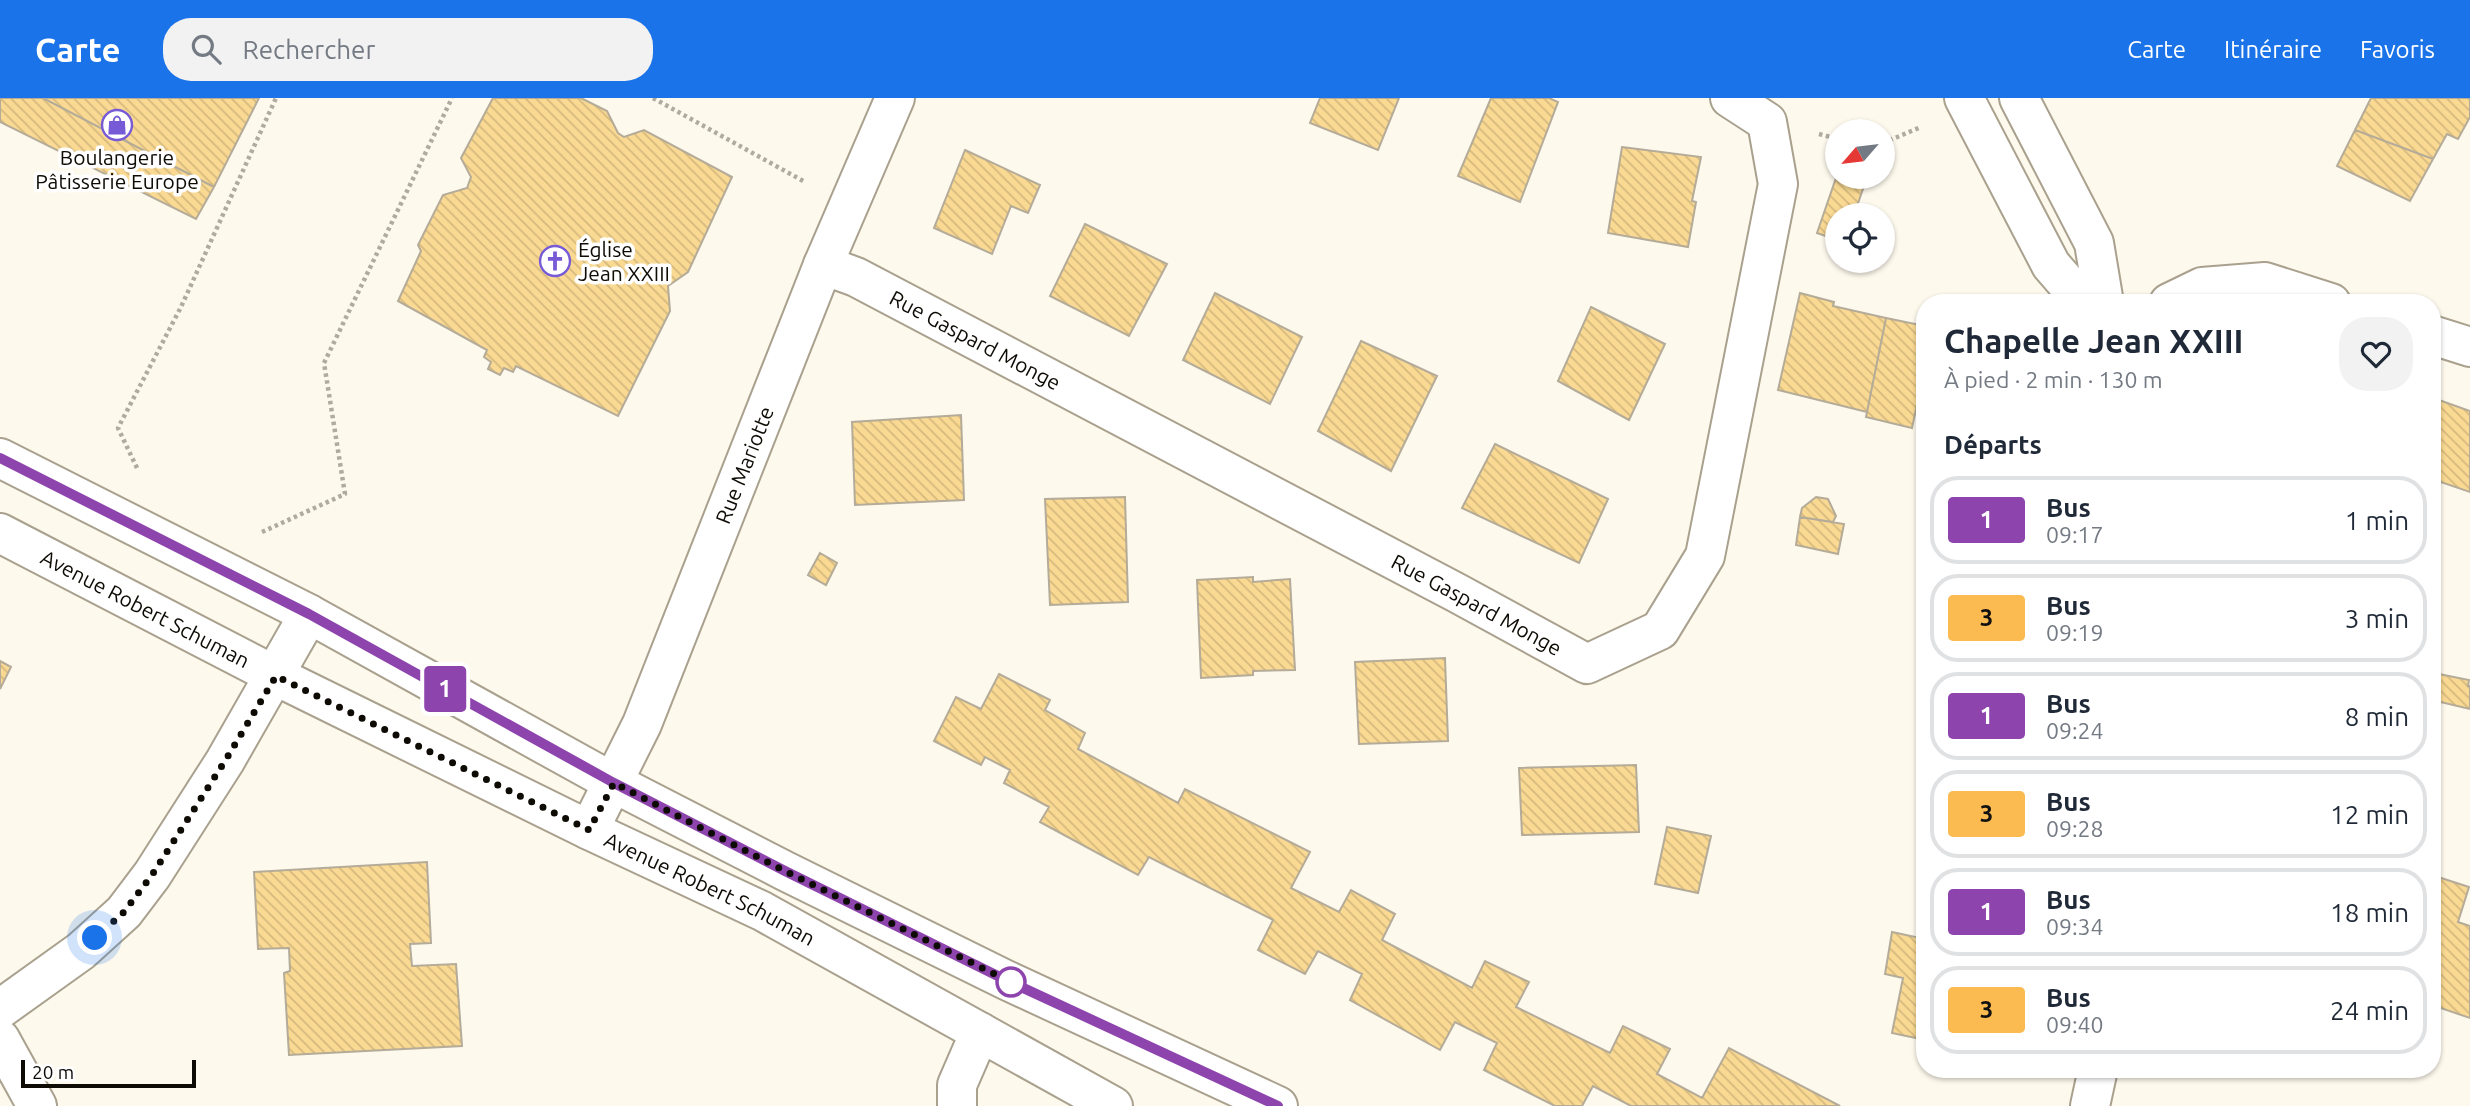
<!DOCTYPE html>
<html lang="fr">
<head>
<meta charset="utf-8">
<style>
	body { margin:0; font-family:Ubuntu,sans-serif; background:#f2f2f3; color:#1f2937; height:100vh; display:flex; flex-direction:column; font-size:26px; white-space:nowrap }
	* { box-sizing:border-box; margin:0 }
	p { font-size:23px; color:#747a83 }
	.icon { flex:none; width:38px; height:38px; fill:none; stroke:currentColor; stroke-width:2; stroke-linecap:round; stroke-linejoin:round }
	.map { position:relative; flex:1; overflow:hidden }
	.panel { position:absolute; left:1916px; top:196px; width:525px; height:784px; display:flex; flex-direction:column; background:#fff; border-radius:28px; box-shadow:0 2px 5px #0004 }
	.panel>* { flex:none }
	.badge { padding:0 14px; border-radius:5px; font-size:24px; line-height:46px }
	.needle { width:46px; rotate:242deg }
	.fabs { position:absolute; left:1825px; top:21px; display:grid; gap:14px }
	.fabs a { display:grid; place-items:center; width:70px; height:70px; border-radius:50%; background:#fff; box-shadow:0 2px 5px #0004; font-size:35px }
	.scale { position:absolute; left:21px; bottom:18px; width:175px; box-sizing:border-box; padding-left:7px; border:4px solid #0e0b05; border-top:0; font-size:19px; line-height:24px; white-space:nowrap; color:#0e0b05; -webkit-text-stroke:5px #fff; paint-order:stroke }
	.you { position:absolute; width:35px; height:35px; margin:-18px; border:5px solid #fff; border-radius:50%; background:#1a73e8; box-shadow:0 0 0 10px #1a73e833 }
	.map>.badge { position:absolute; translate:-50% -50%; box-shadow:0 0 0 4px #fff }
	h2 { padding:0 28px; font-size:26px; line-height:63px }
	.round { display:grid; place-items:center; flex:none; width:74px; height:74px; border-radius:28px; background:#f2f2f3 }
	.headline { display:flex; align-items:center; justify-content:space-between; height:119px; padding:0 28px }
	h1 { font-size:33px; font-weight:600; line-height:52px }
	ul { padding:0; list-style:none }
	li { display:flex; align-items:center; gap:21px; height:88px; margin:0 14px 10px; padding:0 14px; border:4px solid #e0e1e3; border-radius:28px }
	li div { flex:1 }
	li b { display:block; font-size:26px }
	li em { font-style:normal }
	li .badge { min-width:77px; font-weight:700; text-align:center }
	header { display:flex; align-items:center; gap:42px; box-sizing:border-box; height:98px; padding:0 35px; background:#1a73e8; color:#fff }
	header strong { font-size:33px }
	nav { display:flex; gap:38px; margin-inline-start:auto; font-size:24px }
	.search { width:490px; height:63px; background:#f2f2f3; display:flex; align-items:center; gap:18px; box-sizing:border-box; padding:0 24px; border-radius:28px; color:#747a83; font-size:26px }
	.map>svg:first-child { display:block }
	.building { fill:url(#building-back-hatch); stroke:#b4ab98; stroke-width:2 }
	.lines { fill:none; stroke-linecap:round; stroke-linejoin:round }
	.street-casing { stroke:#a9a18e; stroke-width:42 }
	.secondary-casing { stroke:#a9a18e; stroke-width:42 }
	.path { stroke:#b0aba1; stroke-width:4.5; stroke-dasharray:3.5 3.5; stroke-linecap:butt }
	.street { stroke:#fff; stroke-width:38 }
	.secondary { stroke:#fff; stroke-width:38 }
	.line-casing { stroke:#fff; stroke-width:16 }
	.line { stroke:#8e44ad; stroke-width:10 }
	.walk { stroke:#0e0b05; stroke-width:7; stroke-dasharray:0 12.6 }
	.stop-dot { fill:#fff; stroke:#8e44ad; stroke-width:3.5 }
	.labels { text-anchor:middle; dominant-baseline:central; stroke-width:7; stroke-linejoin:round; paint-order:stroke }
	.poi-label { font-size:21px; fill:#0e0b05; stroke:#fff }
	.street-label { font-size:21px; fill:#0e0b05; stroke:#fff }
</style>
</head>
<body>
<header>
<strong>Carte</strong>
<div class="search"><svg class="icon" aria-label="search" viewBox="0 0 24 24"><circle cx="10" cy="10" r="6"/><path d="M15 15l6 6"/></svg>Rechercher</div>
<nav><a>Carte</a><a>Itinéraire</a><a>Favoris</a></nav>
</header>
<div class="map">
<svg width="2470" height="1008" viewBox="0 0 2470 1008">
	<defs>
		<pattern id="building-back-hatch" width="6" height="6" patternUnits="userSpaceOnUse" patternTransform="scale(1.75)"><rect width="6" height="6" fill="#fad993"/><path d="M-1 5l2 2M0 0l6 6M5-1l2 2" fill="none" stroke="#d5b97d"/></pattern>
	</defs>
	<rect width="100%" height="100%" fill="#fef9ed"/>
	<path class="building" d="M0,0H43L214,89L196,121L0,24Z
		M43,0H259L214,89Z
		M493,0H581L607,13L618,35L624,39L644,32L732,79L688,174L668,188L670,213L618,318L516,268L513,274L504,270L500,277L488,271L491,264L484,259L487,252L398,203L421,153L418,147L443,97L467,90L471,79L461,60Z
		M1320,0H1399L1378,52L1310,25Z
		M1491,0H1549L1558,4L1520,104L1458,78Z
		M2371,0H2470V19L2458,41L2447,36L2433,61L2355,32Z
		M2355,32L2433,61L2410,103L2337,68Z
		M1622,49L1701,59L1692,103L1696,104L1688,149L1608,135Z
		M965,52L1040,87L1028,115L1011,108L992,156L934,130Z
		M1838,74V79H1858L1866,82L1854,117H1838V142L1817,135Z
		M1085,126L1167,166L1129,238L1050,198Z
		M1215,195L1302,239L1270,306L1183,262Z
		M1800,195L1834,204L1833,208L1886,220L1867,314L1778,292Z
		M1591,209L1665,246L1629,322L1558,283Z
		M1886,220L1925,228V304L1918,302L1912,330L1866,319Z
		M1361,243L1437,278L1391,373L1318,333Z
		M2439,302L2470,313V394L2432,381V321Z
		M961,317L964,402L855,407L852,324Z
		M1495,346L1608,401L1579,465L1462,410Z
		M1125,399L1128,504L1050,507L1045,401Z
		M1816,399L1828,401L1836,418L1833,424L1800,419L1802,410Z
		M1800,419L1844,426L1838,456L1796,447Z
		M820,455L837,465L826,487L808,477Z
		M1253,479V484L1290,481L1295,572L1253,573V577L1201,580L1197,482Z
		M1445,560L1448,643L1359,646L1355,564Z
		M0,563L11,569L0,591Z
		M2432,574L2439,576L2432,597Z
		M999,576L1050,602L1045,612L1085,635L1078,651L1178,705L1185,691L1310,754L1291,790L1339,814L1351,792L1395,816L1382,842L1472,890L1485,863L1529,884L1516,909L1610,955L1623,928L1670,951L1657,976L1702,1000L1729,950L1840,1008H1631L1593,988L1582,1008H1555L1484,972L1497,945L1455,924L1440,952L1350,902L1362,876L1318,853L1305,876L1258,852L1273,822L1149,759L1138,777L1040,724L1049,709L1004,685L1010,672L985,659L981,667L934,643L956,599L981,611Z
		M2439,576L2469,582L2468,588H2470V611L2432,602Z
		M1636,667L1639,734L1522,737L1519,670Z
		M1667,729L1711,738L1698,795L1655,786Z
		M427,764L431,845L410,846L412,868L456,866L462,948L289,957L284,875L290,873L289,850L258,851L254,774Z
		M2432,777L2469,789L2458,824L2470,828V920L2432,907Z
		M1892,834L1925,841V942L1892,935L1903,880L1885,876Z"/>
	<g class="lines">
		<g class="street-casing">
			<g id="street">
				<path id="s1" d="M823,167L856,179L1457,495L1587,566L1660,532L1705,458L1778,86L1767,24L1730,0"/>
				<path d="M2169,205L2202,189L2265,184L2331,205"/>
				<path d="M2432,237L2470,249"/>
				<path id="s2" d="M589,732L642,626L823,167L895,0"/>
				<path d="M0,911L81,853L124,814L152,777L225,663L309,516"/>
				<path d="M0,941L37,1008"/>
				<path d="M957,1008V987L980,934"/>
			</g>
		</g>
		<g class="secondary-casing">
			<g id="secondary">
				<path d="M1964,0L2051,167L2084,205"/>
				<path d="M2019,0L2094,145L2104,205"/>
				<path d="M0,360L309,516L614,685L785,773L1006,882L1278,1008"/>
				<path id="s3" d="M0,435L276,578L589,732L762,813L1113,1008"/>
				<path d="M2090,1008L2098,971"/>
			</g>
		</g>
		<path class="path" d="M653,0L805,84
			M1819,36L1838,41
			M1883,45L1921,29
			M137,370L118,330L181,209L276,0
			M262,434L345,396L324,265L452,0"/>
		<use href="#street" class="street"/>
		<use href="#secondary" class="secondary"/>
	</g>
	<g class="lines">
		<g class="line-casing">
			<path id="line" d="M0,360L309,516L614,685L785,773L1006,882L1278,1008"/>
		</g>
		<use href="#line" class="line"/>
		<path class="walk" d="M95,840L124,814L152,777L225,663L276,578L589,732L614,685L785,773L1011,884"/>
	</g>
	<defs>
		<g id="shop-ring" transform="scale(1.575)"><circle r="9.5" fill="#fff" stroke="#775ad5" stroke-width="1.5"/><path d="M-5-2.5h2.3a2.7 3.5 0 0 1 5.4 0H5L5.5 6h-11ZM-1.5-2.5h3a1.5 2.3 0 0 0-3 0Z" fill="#775ad5"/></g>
		<g id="church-ring" transform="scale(1.575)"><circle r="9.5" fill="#fff" stroke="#775ad5" stroke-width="1.5"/><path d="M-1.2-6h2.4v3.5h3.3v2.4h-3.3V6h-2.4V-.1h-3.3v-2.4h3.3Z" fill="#775ad5"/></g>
	</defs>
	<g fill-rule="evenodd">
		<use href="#shop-ring" x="117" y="27"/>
		<use href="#church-ring" x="555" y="163"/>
	</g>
	<circle class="stop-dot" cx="1011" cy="884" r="14"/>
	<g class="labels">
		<g class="poi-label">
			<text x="117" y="59">Boulangerie<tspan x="117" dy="24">Pâtisserie Europe</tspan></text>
			<text x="578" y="151" text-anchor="start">Église<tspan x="578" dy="24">Jean XXIII</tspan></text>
		</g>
		<g class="street-label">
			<text stroke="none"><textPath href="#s1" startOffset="170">Rue Gaspard Monge</textPath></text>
			<text stroke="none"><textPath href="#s2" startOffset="397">Rue Mariotte</textPath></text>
			<text stroke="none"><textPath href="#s1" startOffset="737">Rue Gaspard Monge</textPath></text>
			<text stroke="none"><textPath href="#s3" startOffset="164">Avenue Robert Schuman</textPath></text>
			<text stroke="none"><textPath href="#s3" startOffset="794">Avenue Robert Schuman</textPath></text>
		</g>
	</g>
</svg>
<div class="fabs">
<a><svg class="needle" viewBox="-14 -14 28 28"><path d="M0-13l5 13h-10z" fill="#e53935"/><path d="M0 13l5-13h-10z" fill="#747a83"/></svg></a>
<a><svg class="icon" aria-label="locate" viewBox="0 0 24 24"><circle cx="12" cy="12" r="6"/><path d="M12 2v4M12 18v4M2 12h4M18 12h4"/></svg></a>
</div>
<div class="scale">20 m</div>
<div class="you" style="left:95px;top:840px"></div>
<b class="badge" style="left:445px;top:591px;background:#8e44ad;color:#fff">1</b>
<section class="panel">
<div class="headline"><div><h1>Chapelle Jean XXIII</h1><p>À pied · 2 min · 130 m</p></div><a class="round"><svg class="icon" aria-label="heart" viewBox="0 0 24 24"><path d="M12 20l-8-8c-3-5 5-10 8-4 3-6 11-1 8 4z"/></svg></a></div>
<h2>Départs</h2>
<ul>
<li><span class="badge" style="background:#8e44ad;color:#fff">1</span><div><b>Bus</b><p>09:17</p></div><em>1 min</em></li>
<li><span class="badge" style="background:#fcbb50;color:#111">3</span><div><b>Bus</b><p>09:19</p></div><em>3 min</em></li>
<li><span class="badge" style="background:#8e44ad;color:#fff">1</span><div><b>Bus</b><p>09:24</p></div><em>8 min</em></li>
<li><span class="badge" style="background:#fcbb50;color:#111">3</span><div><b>Bus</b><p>09:28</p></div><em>12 min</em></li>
<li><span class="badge" style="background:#8e44ad;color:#fff">1</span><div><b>Bus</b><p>09:34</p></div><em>18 min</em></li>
<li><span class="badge" style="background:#fcbb50;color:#111">3</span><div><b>Bus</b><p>09:40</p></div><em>24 min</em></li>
</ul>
</section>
</div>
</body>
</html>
